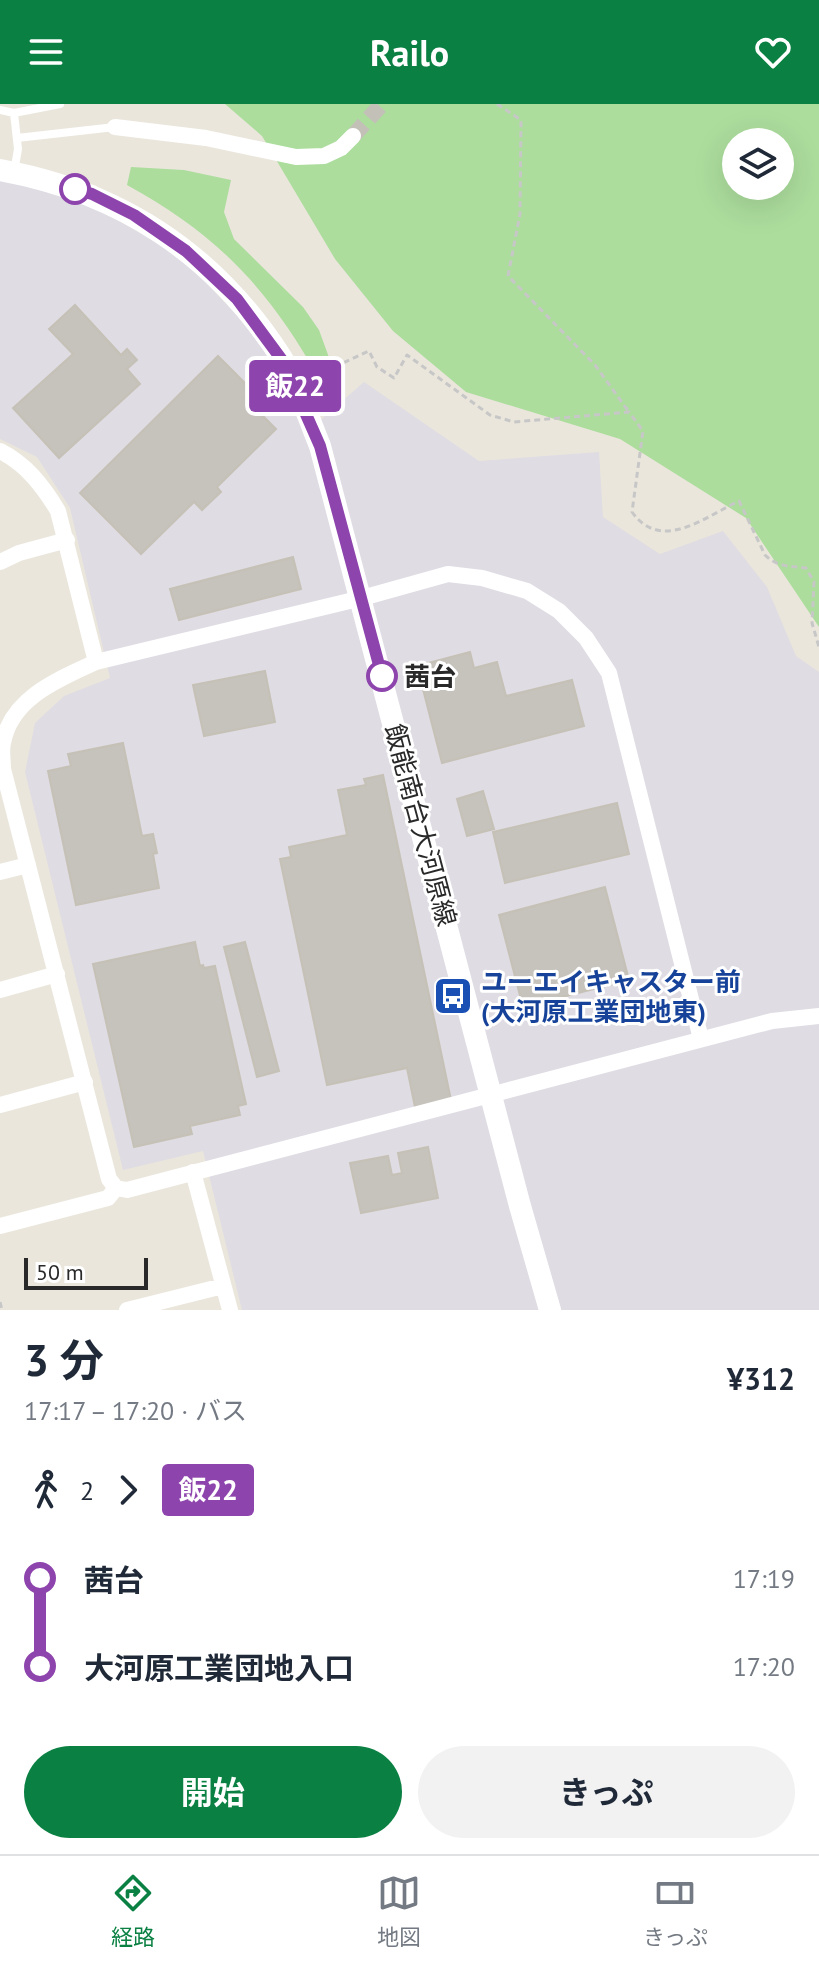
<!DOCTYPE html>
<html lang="ja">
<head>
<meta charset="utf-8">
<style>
	body { margin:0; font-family:"PT Sans","Noto Sans JP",sans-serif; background:#f2f2f3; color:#1f2937; height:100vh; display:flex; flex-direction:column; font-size:30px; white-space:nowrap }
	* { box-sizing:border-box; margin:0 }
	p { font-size:26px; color:#747a83 }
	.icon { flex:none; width:44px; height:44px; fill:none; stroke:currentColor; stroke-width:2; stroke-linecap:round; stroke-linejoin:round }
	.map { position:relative; height:1206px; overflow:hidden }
	.details { display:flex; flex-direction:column; background:#fff; flex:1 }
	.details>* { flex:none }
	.badge { padding:0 16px; border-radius:6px; font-size:28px; line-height:52px }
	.controls { position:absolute; left:722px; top:24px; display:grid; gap:16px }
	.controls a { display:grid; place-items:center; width:72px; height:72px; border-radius:50%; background:#fff; box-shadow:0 8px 32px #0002; font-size:40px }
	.scale { position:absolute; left:24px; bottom:20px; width:124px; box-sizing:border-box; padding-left:8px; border:4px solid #292929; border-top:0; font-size:22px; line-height:28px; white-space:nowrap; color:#292929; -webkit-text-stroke:6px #fff; paint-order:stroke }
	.map>.badge { position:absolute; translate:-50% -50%; box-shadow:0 0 0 4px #fff }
	.legs { display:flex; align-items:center; gap:12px; height:88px; padding:0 24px; font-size:26px }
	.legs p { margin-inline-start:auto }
	.summary { display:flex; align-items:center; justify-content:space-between; height:136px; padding:0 24px }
	h1 { font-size:44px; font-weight:700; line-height:60px }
	.action { display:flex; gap:16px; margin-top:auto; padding:16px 24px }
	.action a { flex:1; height:92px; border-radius:48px; background:#0b8043; color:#fff; font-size:32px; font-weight:700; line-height:92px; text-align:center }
	.action a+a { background:#f2f2f3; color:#1f2937 }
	ul { padding:0 24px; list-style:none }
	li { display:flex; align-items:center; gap:28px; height:88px; font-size:30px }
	li i { display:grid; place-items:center; width:12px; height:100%; margin:0 10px; background:currentColor }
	li i::after { content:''; width:20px; height:20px; margin:-10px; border:6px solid; border-radius:50%; background:#fff }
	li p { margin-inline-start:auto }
	li:first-child i { background:linear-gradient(#0000 50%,currentColor 0) }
	li:last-child i { background:linear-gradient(currentColor 50%,#0000 0) }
	header { display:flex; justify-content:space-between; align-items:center; height:104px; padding:0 24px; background:#0b8043; color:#fff; font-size:36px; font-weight:700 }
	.tab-bar { display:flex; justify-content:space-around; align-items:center; height:112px; border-top:2px solid #e0e1e3; background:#fff; font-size:22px; color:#747a83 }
	.tab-bar a { display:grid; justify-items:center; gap:4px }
	.tab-bar .selected { color:#0b8043 }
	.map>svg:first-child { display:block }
	.industrial { fill:#dfdce3 }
	.green { fill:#acdd9d; fill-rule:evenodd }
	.building { fill:#c6c2bc; stroke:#c5c1b6; stroke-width:2 }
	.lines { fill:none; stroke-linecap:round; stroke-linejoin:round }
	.street-tunnel { stroke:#c3c0b8; stroke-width:16; stroke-dasharray:16 8; stroke-linecap:butt }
	.path { stroke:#c7c7c7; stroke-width:3; stroke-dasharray:6 4; stroke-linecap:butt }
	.lane { stroke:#fff; stroke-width:8 }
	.street { stroke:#fff; stroke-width:16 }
	.secondary { stroke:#fff; stroke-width:22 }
	.line-1-casing { stroke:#fff; stroke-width:18 }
	.line-1 { stroke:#8e44ad; stroke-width:12 }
	.stop-1-dot { fill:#fff; stroke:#8e44ad; stroke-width:4 }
	.labels { text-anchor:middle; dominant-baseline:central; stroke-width:6; stroke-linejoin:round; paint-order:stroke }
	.stop-label { font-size:26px; font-weight:bold; fill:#292929; stroke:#fff; text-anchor:start }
	.street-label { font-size:26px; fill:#292929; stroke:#fff }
	.transit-label { font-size:26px; font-weight:bold; fill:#164399; stroke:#fff; text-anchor:start }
</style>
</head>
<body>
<header><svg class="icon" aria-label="menu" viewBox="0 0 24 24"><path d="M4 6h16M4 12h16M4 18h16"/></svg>Railo<svg class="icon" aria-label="heart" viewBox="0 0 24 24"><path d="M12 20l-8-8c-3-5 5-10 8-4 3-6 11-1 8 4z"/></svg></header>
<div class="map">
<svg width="819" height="1206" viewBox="0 0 819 1206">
	<rect width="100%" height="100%" fill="#eae6dc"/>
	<path class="industrial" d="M0,74L93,102L182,153L266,242L310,325L364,278L479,357L599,348L603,413L660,450L723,427L767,483L796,552L819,568V1206H242L203,1047L123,1066L25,668L35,619L64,592L110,574L70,404L37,353L0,335Z"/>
	<path class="green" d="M225,0H819V523L746,414L620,335L466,288L393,227L335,155L262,32ZM736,38H780V82H736Z
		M131,63L184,66L231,76L224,108L234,135L303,203L319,226L335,270L319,275C270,186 217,130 127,81Z"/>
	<path class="building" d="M75,201L121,251L127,245L137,256L127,265L140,280L59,354L13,304L73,250L49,225Z
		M218,252L252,286L245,294L276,325L217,383L221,388L202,406L194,398L141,450L80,389Z
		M293,453L301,485L179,516L170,485Z
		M470,548L474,564L497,558L506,592L572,576L584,622L442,659L417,562Z
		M265,567L275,618L204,632L193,581Z
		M123,639L142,732L153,730L157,749L153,750L159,784L76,801L48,667L71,662L68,650Z
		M383,671L451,996L415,1003L407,964L327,981L280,755L291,753L289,743L347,731L338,686L366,681L364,675Z
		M483,687L494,725L467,732L457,695Z
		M617,699L629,750L505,779L493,728Z
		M605,783L629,876L523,903L499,811Z
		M195,838L200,862L203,861L204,864L215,862L246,1000L238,1002L240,1011L190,1022L192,1030L134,1043L93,860Z
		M245,838L279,967L257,973L224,843Z
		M428,1043L438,1094L361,1109L350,1059L388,1052L392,1071L402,1069L398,1049Z"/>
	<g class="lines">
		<path class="street-tunnel" d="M353,32L382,0"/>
		<path class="path" d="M497,0L521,16L520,110L508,172L595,261L629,308
			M305,259L334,263L369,247L377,263L394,274L407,251L490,311L514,318L629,308L643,327L632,408C661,449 705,413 739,397L765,451C777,463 790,462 806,464L814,478L812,519L819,543
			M0,1198L2,1206"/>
		<path class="lane" d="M0,6L14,9L60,0
			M17,34L115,23
			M14,68L18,45L14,9"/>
		<path class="street" d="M115,23L206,34L296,53L324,52L341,44L353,32
			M0,347C26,360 43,382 58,407L96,558
			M0,458L19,449L67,436
			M0,768L28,761
			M0,886L57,870
			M0,1001L85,978
			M193,1068L230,1206
			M116,1084L109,1075L3,665C3,656 1,647 3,639C11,594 59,575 96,558L362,494L448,470L482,474L527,487L559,507L586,534L609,569L701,935
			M0,1122L108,1094L116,1084L127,1086L772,917L819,912
			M127,1206L223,1182"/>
		<path class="secondary" d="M0,66C121,88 214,149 281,253C298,280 308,313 320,342L520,1102L550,1206"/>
	</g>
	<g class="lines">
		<g class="line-1-casing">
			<path id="line-1" d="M75,85L92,90L134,111L186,147L237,195L282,256L320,342L382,572"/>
		</g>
		<use href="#line-1" class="line-1"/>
	</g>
	<defs>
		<g id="bus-square" transform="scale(2)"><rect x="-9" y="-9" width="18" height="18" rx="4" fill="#1a4fb4" stroke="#fff"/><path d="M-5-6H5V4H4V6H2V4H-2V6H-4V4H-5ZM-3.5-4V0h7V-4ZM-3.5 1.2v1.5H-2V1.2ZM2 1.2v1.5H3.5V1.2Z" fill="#fff"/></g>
	</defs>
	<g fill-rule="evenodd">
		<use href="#bus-square" x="453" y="892"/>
	</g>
	<g class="stop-1-dot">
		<circle cx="75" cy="85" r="14"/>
		<circle cx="382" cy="572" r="14"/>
	</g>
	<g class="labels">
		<g class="stop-label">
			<text x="404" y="572">茜台</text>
		</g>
		<g class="street-label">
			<text transform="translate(421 721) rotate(75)">飯能南台大河原線</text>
		</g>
		<g class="transit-label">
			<text x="481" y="877">ユーエイキャスター前<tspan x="481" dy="30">(大河原工業団地東)</tspan></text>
		</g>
	</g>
</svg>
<div class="controls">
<a><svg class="icon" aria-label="layers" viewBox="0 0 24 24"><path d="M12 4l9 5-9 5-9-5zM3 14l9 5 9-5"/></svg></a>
</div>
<div class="scale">50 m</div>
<b class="badge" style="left:295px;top:282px;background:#8e44ad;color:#fff">飯22</b>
</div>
<section class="details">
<div class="summary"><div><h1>3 分</h1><p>17:17 – 17:20 · バス</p></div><b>¥312</b></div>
<div class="legs"><svg class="icon" aria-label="walk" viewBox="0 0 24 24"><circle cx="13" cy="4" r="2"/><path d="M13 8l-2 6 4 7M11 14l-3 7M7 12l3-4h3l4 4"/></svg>2<svg class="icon" aria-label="forward" viewBox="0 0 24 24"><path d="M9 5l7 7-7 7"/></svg><b class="badge" style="background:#8e44ad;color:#fff">飯22</b></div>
<ul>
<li><i style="color:#8e44ad"></i><b>茜台</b><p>17:19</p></li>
<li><i style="color:#8e44ad"></i><b>大河原工業団地入口</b><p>17:20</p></li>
</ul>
<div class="action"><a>開始</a><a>きっぷ</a></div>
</section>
<nav class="tab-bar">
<a class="selected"><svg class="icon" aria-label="directions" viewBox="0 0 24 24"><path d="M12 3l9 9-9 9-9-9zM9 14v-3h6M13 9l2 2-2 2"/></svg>経路</a>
<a><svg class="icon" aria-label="map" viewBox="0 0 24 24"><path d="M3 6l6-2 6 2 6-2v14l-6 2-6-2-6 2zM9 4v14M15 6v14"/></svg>地図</a>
<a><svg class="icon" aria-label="tickets" viewBox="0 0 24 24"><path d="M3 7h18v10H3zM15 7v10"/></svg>きっぷ</a>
</nav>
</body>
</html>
